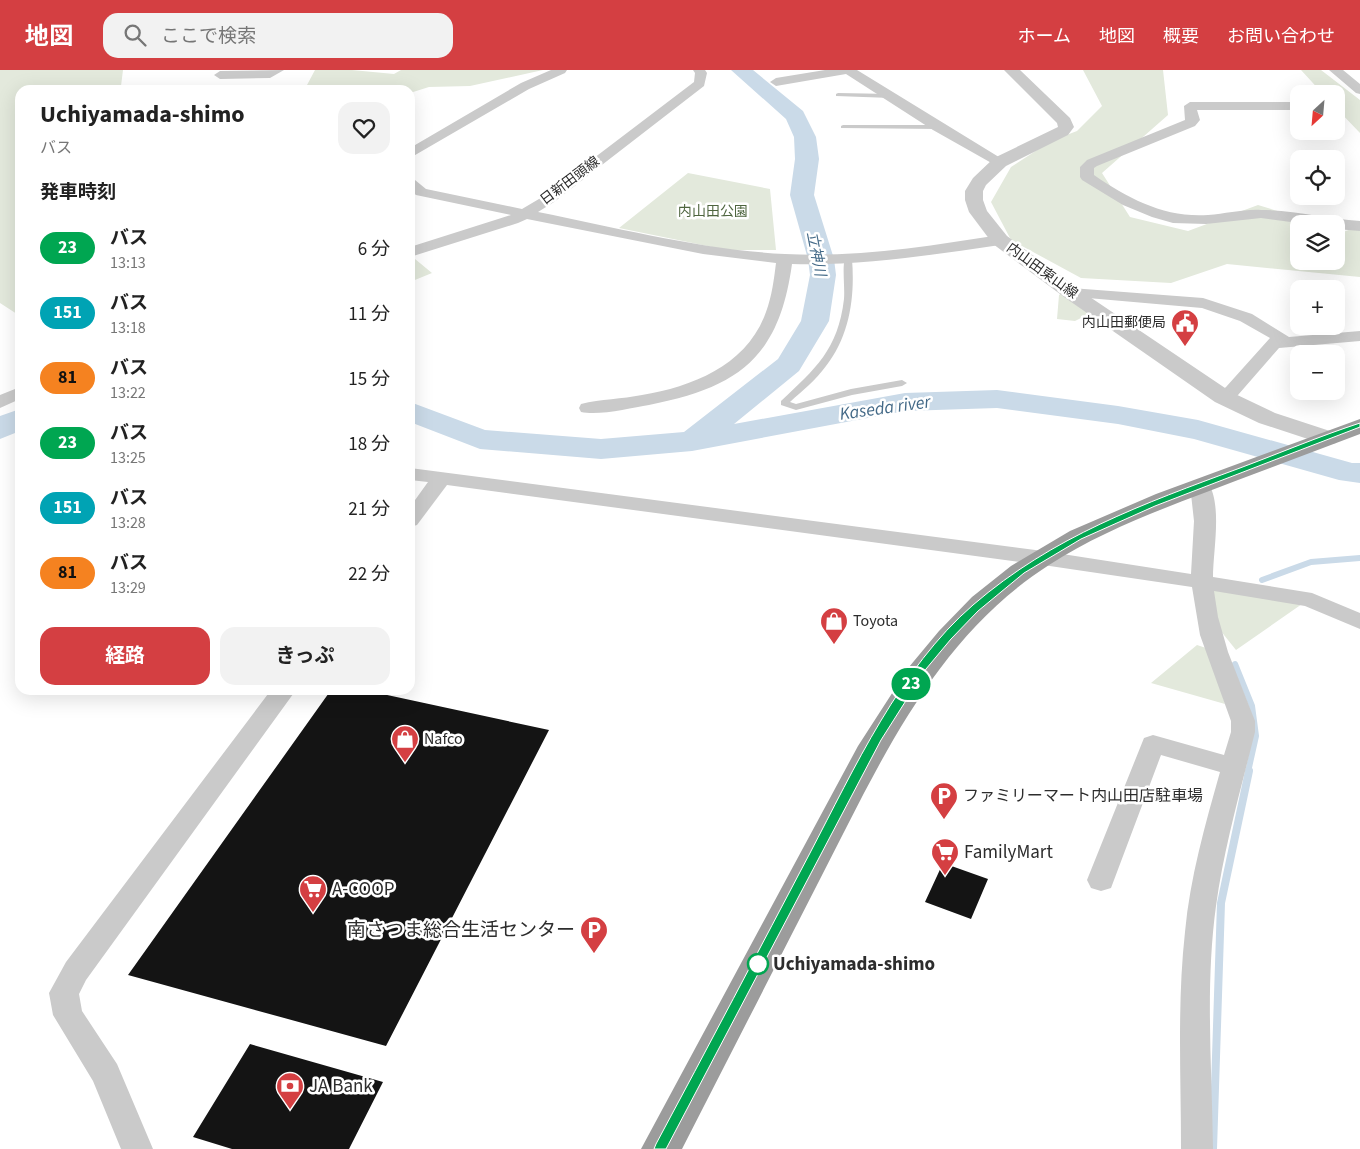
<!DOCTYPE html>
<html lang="ja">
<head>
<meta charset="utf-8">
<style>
	body { margin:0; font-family:"Source Sans 3","Noto Sans JP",sans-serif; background:#f2f2f2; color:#222; height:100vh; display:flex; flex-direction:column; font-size:19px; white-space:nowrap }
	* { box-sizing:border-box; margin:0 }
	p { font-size:16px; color:#767676 }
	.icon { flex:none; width:28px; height:28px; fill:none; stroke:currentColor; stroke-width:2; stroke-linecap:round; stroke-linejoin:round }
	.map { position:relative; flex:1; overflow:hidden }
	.panel { position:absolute; left:15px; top:15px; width:400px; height:610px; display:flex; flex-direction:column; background:#fff; border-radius:15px; box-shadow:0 5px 20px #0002 }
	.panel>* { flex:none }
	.badge { padding:0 10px; border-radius:16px; font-size:18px; line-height:32px }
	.needle { width:32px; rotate:206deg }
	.tools { position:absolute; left:1290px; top:15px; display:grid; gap:10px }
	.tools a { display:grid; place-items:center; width:55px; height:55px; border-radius:10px; background:#fff; box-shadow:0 5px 20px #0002; font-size:25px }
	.map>.badge { position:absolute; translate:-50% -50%; box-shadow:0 0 0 2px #fff }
	h2 { padding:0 25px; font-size:19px; line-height:45px }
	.round { display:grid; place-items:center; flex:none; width:52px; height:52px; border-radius:15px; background:#f2f2f2 }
	.summary { display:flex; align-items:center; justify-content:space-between; height:85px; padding:0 25px }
	h1 { font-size:24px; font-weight:700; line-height:38px }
	.action { display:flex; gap:10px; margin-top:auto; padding:10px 25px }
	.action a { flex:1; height:58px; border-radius:15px; background:#d43f42; color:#fff; font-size:20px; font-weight:700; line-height:58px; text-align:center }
	.action a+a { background:#f2f2f2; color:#222 }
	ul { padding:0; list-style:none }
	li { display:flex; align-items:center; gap:15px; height:65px; padding:0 25px }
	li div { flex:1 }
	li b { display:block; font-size:19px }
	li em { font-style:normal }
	li .badge { min-width:55px; font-weight:700; text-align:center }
	header { display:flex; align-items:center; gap:30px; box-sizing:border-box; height:70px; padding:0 25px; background:#d43f42; color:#fff }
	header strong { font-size:24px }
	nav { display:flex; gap:28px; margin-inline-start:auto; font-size:18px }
	.search { width:350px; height:45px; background:#f2f2f2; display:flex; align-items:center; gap:12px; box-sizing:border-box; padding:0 18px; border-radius:15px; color:#767676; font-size:19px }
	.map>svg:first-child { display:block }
	.green { fill:#e3e9dc }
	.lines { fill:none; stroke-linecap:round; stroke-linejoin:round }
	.stream-far1 { stroke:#cadae8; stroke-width:6 }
	.stream { stroke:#cadae8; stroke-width:8 }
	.river { fill:#cadae8; fill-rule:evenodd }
	.building { fill:#141414 }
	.service { fill:#cacaca; fill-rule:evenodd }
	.minor { fill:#cacaca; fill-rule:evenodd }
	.tertiary { fill:#cacaca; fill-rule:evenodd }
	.trunk { fill:#9c9c9c; fill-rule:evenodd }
	.line { fill:#00a651; stroke:#fff }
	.stop-dot { fill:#fff; stroke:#00a651; stroke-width:2.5 }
	.labels { text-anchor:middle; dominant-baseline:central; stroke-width:5; stroke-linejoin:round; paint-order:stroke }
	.far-street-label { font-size:14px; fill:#2d2d2d; stroke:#fff }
	.far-park-label { font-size:14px; fill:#4e653f; stroke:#fff }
	.far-poi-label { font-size:14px; fill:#2d2d2d; stroke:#fff; text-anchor:end }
	.far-water-label { font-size:15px; font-style:italic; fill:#436987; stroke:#fff }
	.poi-label { font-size:16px; fill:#2d2d2d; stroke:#fff; text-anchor:start }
	.water-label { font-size:18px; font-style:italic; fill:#436987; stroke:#fff }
	.near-poi-label { font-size:19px; fill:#2d2d2d; stroke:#fff; text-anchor:start }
	.near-stop-label { font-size:19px; font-weight:bold; fill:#2d2d2d; stroke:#fff; text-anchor:start }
</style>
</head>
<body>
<header>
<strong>地図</strong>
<div class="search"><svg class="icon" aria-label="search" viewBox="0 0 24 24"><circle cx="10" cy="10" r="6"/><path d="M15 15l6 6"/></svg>ここで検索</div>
<nav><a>ホーム</a><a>地図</a><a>概要</a><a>お問い合わせ</a></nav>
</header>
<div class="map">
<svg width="1360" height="1079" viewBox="0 0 1360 1079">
	<rect width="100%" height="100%" fill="#fff"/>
	<path class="green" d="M0,0H123L121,16L150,20H20V246L0,233Z
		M315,0H352L394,4L401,0H543L470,16L429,17L410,23V20H309L307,15Z
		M1083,0H1163L1168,45L1102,103L1130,147L1188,161L1258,135L1319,154H1299V191H1336V159L1343,162L1360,156V207L1227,194L1171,213L1081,208L1011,170L991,132L1011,97L1051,71L1077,61L1102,36Z
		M1301,0H1321L1360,30V63L1336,38V24H1323Z
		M688,103L770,119L776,180H727L619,158Z
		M415,189L432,203L410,212V190Z
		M1062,223L1091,243L1075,251L1057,249L1059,225Z
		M1222,520L1302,534L1236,580L1220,560L1212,521Z
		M1197,575L1209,579L1225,634L1151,613Z"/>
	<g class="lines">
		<path class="stream-far1" d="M1262,510L1311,492L1360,488
			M1235,594L1252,636L1256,666L1248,702"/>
		<path class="stream" d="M1213,1079L1221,833L1249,701"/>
		<path class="river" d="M731,0H753L803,41L816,67L819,89L814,125L834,189L836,205L829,251L799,301L734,354L905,323L997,320L1118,336L1198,350L1352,393H1360V413L1339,410L1194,369L1118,354L997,338L905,341L692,381L601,389L480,379L410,352V332L485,360L601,369L684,362L778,289L801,251L810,205L808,189L790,125L795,89L794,67L786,49Z
			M20,339V361L0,369V346Z"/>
	</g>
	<path class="building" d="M331,620H364L549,660L386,976L128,905Z
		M943,793L988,809L971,849L925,832Z
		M250,974L383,1012L349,1079H232L193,1067Z"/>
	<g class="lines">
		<path class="service" d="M838,23L891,24L894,26L891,28L836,26V24Z
			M843,55H938L941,57L938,59L841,58V56Z
			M845,187L852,189C855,227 850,265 826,296C816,310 802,321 790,332L796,334L851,319L902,310L907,313L902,316L852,325L796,340L781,335V331C815,299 838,280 844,229C845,216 842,199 845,187Z"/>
		<path class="minor" d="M284,0L270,8L220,9L214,5L220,1Z
			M551,0H567L565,3L529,19L410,88V78L521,13Z
			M693,0H705L707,3L704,16L554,132L538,142C619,158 702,180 785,184C857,188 929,176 1000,165L1005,167L1008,170L1005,173L1000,175C931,185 862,196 792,194C779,288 739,317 649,335C631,338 599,346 581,342L579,338L581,334C601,329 622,329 642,325C694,316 747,295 766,242C772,226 774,209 776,193L703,184L527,149L518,153L410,187V177L511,145L416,125L410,120V109L415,110L426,119L522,139L544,126L694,12L695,3Z
			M825,0H857L1007,92L1005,95H995L933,60L846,4L776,16L770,12L776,8Z
			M1329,0H1343L1360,14V24L1356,23Z
			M1190,32H1299V40H1197L1200,50L1195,56L1097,96L1094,98V105C1129,129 1165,148 1208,145C1226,144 1243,139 1261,140C1294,140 1327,149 1360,151V161L1336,159V154H1306L1261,148L1206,154L1173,153L1152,147L1123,135L1082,110L1080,107V97L1087,90L1185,50L1184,36Z
			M1071,218L1203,228L1252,244L1289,267L1360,261V271L1279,278L1238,325L1223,333L1216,331L1214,327L1226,317L1270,268L1240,251L1202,238L1065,226L1063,223L1065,220Z
			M20,317V329L0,338V325Z
			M410,398L1043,481L1191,504L1194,451L1190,415L1193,411L1200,409L1207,411C1223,433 1213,480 1213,507L1312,523L1360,543V559L1305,536L1214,521L1218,547L1228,582L1255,651V662C1241,719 1224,777 1216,836C1205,916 1212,998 1213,1079H1181C1181,1007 1177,934 1185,862C1190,808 1205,755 1220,702L1161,685L1111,818L1101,821L1091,818L1087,810L1144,668L1153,665L1224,685L1231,662V651L1200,565L1192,517L1043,495L447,415L417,455L410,457V437L428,412L410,410Z
			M271,620H296L86,910L79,924L82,941L117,994L153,1079H121L93,1011L53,945L49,923L66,892Z"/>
		<path class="tertiary" d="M1004,0H1020L1070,48L1074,57L1068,65L1006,96L986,115L983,121V130L987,141L1007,166L1078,219L1231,322L1275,343L1336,363L1340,368L1336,373L1328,375L1320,373L1259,353L1215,332L1064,227L993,174L969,142L965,130V121L973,108L994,88L1058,57L1057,53Z"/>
		<path class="trunk" d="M1360,349V364C1308,384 1256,403 1204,423C1151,443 1097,464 1049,495C933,569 878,697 817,815C772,903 727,991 682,1079H641L858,676L909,597L939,561L972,527L1011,496L1070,461L1156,424Z"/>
	</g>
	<path class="line" d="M1360,353V357L1155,436L1081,469L1024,503L978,541L951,569L926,599L881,670L666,1079H654L656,1074C708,977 759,880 810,783C854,699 900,598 973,535C1053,466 1143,434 1240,398C1280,383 1320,366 1360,353Z"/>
	<defs>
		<g id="civic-pin" transform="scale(1.4375)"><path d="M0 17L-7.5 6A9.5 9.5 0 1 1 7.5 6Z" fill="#d43f42" stroke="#fff"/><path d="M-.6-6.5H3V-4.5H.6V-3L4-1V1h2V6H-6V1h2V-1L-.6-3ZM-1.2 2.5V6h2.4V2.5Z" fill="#fff"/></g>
		<g id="shop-pin" transform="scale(1.4375)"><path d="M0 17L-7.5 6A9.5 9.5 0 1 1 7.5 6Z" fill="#d43f42" stroke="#fff"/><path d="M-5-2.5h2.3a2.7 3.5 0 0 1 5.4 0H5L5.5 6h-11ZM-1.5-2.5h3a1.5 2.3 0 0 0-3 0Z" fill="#fff"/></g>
		<g id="parking-pin" transform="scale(1.4375)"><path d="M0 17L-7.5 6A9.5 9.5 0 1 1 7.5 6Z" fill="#d43f42" stroke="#fff"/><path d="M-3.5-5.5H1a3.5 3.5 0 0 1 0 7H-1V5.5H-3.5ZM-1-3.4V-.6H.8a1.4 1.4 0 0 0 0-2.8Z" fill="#fff"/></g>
		<g id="supermarket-pin" transform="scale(1.4375)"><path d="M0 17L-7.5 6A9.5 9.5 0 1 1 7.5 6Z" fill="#d43f42" stroke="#fff"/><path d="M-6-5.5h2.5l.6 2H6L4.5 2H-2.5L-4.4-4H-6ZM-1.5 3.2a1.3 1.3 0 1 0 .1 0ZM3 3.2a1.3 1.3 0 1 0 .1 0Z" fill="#fff"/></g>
		<g id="bank-pin" transform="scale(1.4375)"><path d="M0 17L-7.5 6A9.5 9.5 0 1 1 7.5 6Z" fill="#d43f42" stroke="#fff"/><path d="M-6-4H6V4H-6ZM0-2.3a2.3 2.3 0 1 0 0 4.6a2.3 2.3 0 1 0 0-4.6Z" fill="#fff"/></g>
	</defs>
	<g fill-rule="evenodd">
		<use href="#civic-pin" x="1185" y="253"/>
		<use href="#shop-pin" x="834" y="551"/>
		<use href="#shop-pin" x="405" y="669"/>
		<use href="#parking-pin" x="944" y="726"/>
		<use href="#supermarket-pin" x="945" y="782"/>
		<use href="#supermarket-pin" x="313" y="819"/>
		<use href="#parking-pin" x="594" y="860"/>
		<use href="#bank-pin" x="290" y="1016"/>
	</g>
	<circle class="stop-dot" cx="758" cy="894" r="10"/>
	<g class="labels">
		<g class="far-street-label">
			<text transform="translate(570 111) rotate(-37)">日新田頭線</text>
			<text transform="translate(1042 201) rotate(36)">内山田東山線</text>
		</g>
		<g class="far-park-label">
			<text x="713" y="142">内山田公園</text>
		</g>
		<g class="far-poi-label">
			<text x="1166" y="253">内山田郵便局</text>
		</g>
		<g class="far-water-label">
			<text transform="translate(816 184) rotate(79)">立神川</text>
		</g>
		<g class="poi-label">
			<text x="853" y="551">Toyota</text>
			<text x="424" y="669">Nafco</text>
			<text x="963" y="726">ファミリーマート内山田店駐車場</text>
		</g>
		<g class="water-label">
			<text transform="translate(885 338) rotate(-8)">Kaseda river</text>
		</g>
		<g class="near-poi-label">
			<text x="964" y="782">FamilyMart</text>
			<text x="332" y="819">A-COOP</text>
			<text x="575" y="860" text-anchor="end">南さつま総合生活センター</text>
			<text x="309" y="1016">JA Bank</text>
		</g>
		<g class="near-stop-label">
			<text x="773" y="894">Uchiyamada-shimo</text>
		</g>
	</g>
</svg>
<div class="tools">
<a><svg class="needle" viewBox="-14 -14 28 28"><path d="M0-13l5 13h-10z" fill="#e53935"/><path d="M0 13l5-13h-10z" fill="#767676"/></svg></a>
<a><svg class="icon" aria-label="locate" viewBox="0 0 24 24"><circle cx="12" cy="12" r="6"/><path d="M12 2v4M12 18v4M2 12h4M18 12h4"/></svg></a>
<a><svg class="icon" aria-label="layers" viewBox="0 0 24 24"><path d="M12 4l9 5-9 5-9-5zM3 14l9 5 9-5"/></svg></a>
<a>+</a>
<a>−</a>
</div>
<b class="badge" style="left:911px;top:614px;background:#00a651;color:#fff">23</b>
<section class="panel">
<div class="summary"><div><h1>Uchiyamada-shimo</h1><p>バス</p></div><a class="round"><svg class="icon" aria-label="heart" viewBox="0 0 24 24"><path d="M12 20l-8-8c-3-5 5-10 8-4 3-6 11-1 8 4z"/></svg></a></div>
<h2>発車時刻</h2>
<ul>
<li><span class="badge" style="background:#00a651;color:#fff">23</span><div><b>バス</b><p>13:13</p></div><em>6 分</em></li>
<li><span class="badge" style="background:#00a3b4;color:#fff">151</span><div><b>バス</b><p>13:18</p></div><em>11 分</em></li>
<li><span class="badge" style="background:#f58220;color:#111">81</span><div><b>バス</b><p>13:22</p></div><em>15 分</em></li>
<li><span class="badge" style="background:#00a651;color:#fff">23</span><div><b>バス</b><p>13:25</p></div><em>18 分</em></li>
<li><span class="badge" style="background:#00a3b4;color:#fff">151</span><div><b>バス</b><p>13:28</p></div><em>21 分</em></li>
<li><span class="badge" style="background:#f58220;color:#111">81</span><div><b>バス</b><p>13:29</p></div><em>22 分</em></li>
</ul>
<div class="action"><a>経路</a><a>きっぷ</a></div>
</section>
</div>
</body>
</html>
